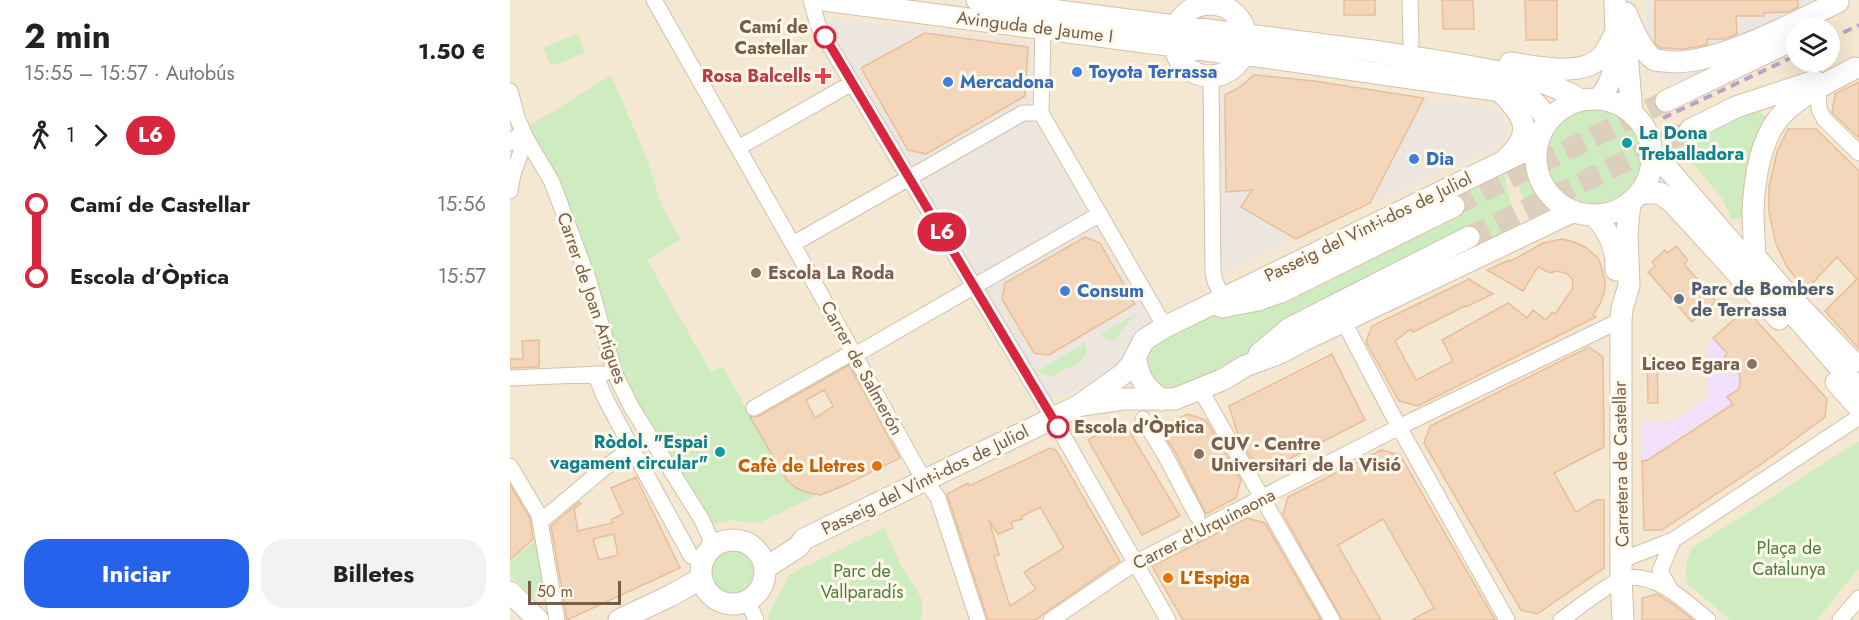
<!DOCTYPE html>
<html lang="es">
<head>
<meta charset="utf-8">
<style>
	body { margin:0; font-family:Jost,sans-serif; background:#f2f2f2; color:#222; height:100vh; display:flex; flex-direction:column; font-size:22px; white-space:nowrap }
	* { box-sizing:border-box; margin:0 }
	p { font-size:20px; color:#767676 }
	.icon { flex:none; width:33px; height:33px; fill:none; stroke:currentColor; stroke-width:2; stroke-linecap:round; stroke-linejoin:round }
	.map { position:relative; flex:1; overflow:hidden }
	.side { display:flex; flex-direction:column; background:#fff; width:510px }
	.side>* { flex:none }
	.badge { padding:0 12px; border-radius:20px; font-size:21px; line-height:39px }
	.buttons { position:absolute; left:1276px; top:18px; display:grid; gap:12px }
	.buttons a { display:grid; place-items:center; width:54px; height:54px; border-radius:50%; background:#fff; box-shadow:0 6px 24px #0002; font-size:30px }
	.scale { position:absolute; left:18px; bottom:15px; width:93px; box-sizing:border-box; padding-left:6px; border:3px solid #775d48; border-top:0; font-size:16px; line-height:21px; white-space:nowrap; color:#775d48; -webkit-text-stroke:4px #fff9eb; paint-order:stroke }
	.map>.badge { position:absolute; translate:-50% -50%; box-shadow:0 0 0 3px #fff }
	.legs { display:flex; align-items:center; gap:9px; height:66px; padding:0 24px; font-size:20px }
	.legs p { margin-inline-start:auto }
	.overview { display:flex; align-items:center; justify-content:space-between; height:102px; padding:0 24px }
	h1 { font-size:33px; font-weight:700; line-height:45px }
	.action { display:flex; gap:12px; margin-top:auto; padding:12px 24px }
	.action a { flex:1; height:69px; border-radius:24px; background:#2563eb; color:#fff; font-size:24px; font-weight:700; line-height:69px; text-align:center }
	.action a+a { background:#f2f2f2; color:#222 }
	ul { padding:0 24px; list-style:none }
	li { display:flex; align-items:center; gap:21px; height:72px; font-size:22px }
	li i { display:grid; place-items:center; width:9px; height:100%; margin:0 8px; background:currentColor }
	li i::after { content:''; width:15px; height:15px; margin:-8px; border:4px solid; border-radius:50%; background:#fff }
	li p { margin-inline-start:auto }
	li:first-child i { background:linear-gradient(#0000 50%,currentColor 0) }
	li:last-child i { background:linear-gradient(currentColor 50%,#0000 0) }
	main { display:flex; flex:1; min-height:0 }
	.map>svg:first-child { display:block }
	.residential { fill:#f5e8d2; fill-rule:evenodd }
	.industrial { fill:#ede6de }
	.education { fill:#f2e0fa }
	.green { fill:#cfecc1 }
	.building { fill:#f4d6ba; stroke:#e8be99; stroke-width:1.5; fill-rule:evenodd }
	.lines { fill:none; stroke-linecap:round; stroke-linejoin:round }
	.secondary-tunnel { stroke:#dccfbd; stroke-width:21; stroke-dasharray:21 10; stroke-linecap:butt }
	.street-casing { stroke:#d1c0ac; stroke-width:17 }
	.secondary-casing { stroke:#d5c0a9; stroke-width:23 }
	.street { stroke:#fff; stroke-width:15 }
	.secondary { stroke:#fff; stroke-width:21 }
	.rail { stroke:#b9a1c8; stroke-width:4; stroke-dasharray:9 6; stroke-linecap:butt }
	.line-1-casing { stroke:#fff; stroke-width:14 }
	.line-1 { stroke:#d7263d; stroke-width:9 }
	.stop-1-dot { fill:#fff; stroke:#d7263d; stroke-width:3 }
	.shop-dot { fill:#3f7fe0; stroke:#fff9eb; stroke-width:2 }
	.health-dot { fill:#e0444e; stroke:#fff9eb; stroke-width:2 }
	.culture-dot { fill:#0f9aa8; stroke:#fff9eb; stroke-width:2 }
	.education-dot { fill:#8d6e63; stroke:#fff9eb; stroke-width:2 }
	.service-dot { fill:#5c6f8a; stroke:#fff9eb; stroke-width:2 }
	.food-dot { fill:#e8710a; stroke:#fff9eb; stroke-width:2 }
	.labels { text-anchor:middle; dominant-baseline:central; stroke-width:6; stroke-linejoin:round; paint-order:stroke }
	.stop-label { font-size:18px; font-weight:bold; fill:#775d48; stroke:#fff9eb; text-anchor:end }
	.street-label { font-size:18px; fill:#775d48; stroke:#fff9eb }
	.shop-label { font-size:18px; font-weight:bold; fill:#366cbe; stroke:#fff9eb; text-anchor:start }
	.health-label { font-size:18px; font-weight:bold; fill:#be3a42; stroke:#fff9eb; text-anchor:end }
	.culture-label { font-size:18px; font-weight:bold; fill:#0d838f; stroke:#fff9eb; text-anchor:start }
	.education-label { font-size:18px; font-weight:bold; fill:#785e54; stroke:#fff9eb; text-anchor:start }
	.service-label { font-size:18px; font-weight:bold; fill:#4e5e75; stroke:#fff9eb; text-anchor:start }
	.food-label { font-size:18px; font-weight:bold; fill:#c56008; stroke:#fff9eb; text-anchor:end }
	.park-label { font-size:18px; fill:#4c7e3f; stroke:#fff9eb }
</style>
</head>
<body>
<main>
<section class="side">
<div class="overview"><div><h1>2 min</h1><p>15:55 – 15:57 · Autobús</p></div><b>1.50 €</b></div>
<div class="legs"><svg class="icon" aria-label="walk" viewBox="0 0 24 24"><circle cx="13" cy="4" r="2"/><path d="M13 8l-2 6 4 7M11 14l-3 7M7 12l3-4h3l4 4"/></svg>1<svg class="icon" aria-label="forward" viewBox="0 0 24 24"><path d="M9 5l7 7-7 7"/></svg><b class="badge" style="background:#d7263d;color:#fff">L6</b></div>
<ul>
<li><i style="color:#d7263d"></i><b>Camí de Castellar</b><p>15:56</p></li>
<li><i style="color:#d7263d"></i><b>Escola d’Òptica</b><p>15:57</p></li>
</ul>
<div class="action"><a>Iniciar</a><a>Billetes</a></div>
</section>
<div class="map">
<svg width="1349" height="620" viewBox="0 0 1349 620">
	<rect width="100%" height="100%" fill="#fdf5e4"/>
	<path class="residential" d="M0,0H1349V620H0ZM1287,28H1320V62H1287Z"/>
	<path class="industrial" d="M1136,0H1345L1183,79L1157,82L1137,69Z
		M321,18L522,42L521,118L634,309L638,321L607,366L559,395L540,398L317,25Z
		M743,72L984,108L995,120L997,127L994,139L983,149L866,200L711,274V95Z"/>
	<path class="education" d="M1236,309L1317,399L1315,417L1234,397L1138,460L1132,461V422L1163,421L1198,397V343Z"/>
	<path class="green" d="M68,34L75,53L41,66L33,47Z
		M101,75L136,156L152,207L171,239L137,260L201,372L212,366L277,480L290,490L306,494L305,496L251,522L244,523L220,520L199,526L127,406L110,370L16,128Z
		M1035 157a49 49 0 1 1 98 0a49 49 0 1 1-98 0Z
		M1248,110L1256,117L1257,121L1237,216L1222,220L1213,200L1167,143L1196,135L1206,130L1230,114Z
		M1014,163L1021,182L1027,194L1040,209V212L1026,223C1014,205 1008,187 1005,165Z
		M994,170C996,190 1001,207 1011,224L967,247L959,232L735,359L660,394L633,373L639,344Z
		M626,313C624,318 620,320 617,324C609,334 604,349 591,334Z
		M575,343L577,353L571,362L541,376C536,376 531,375 529,370Z
		M1349,441V568L1307,620H1220L1178,584C1173,571 1177,561 1182,548Z
		M374,528L394,571L412,599V617L410,620H259L258,617L262,607L280,574Z
		M27,538L35,587L24,598L0,575V563Z
		M200 572a23 23 0 1 1 46 0a23 23 0 1 1-46 0Z"/>
	<path class="building" d="M834,0H865V15H834Z
		M932,0H963L964,29H933Z
		M1015,0H1047V40H1016Z
		M1145,0H1288V7L1279,12L1254,13V16H1226L1227,34L1214,39H1197L1198,44L1192,46L1172,49L1155,48H1150L1145,43Z
		M415,33L518,47L515,96L416,154L398,150L351,68Z
		M744,75L804,81L914,98L860,203L786,239L731,207L742,190L716,192L715,95L730,87Z
		M1349,82V138L1322,113L1325,94Z
		M1278,129H1306L1349,171V349L1315,311L1347,279L1327,257L1296,290L1277,267L1266,244L1259,212V187L1267,152Z
		M575,237L590,243L625,304L539,355L524,353L492,299L495,283Z
		M1052,239L1064,242L1075,247L1088,258L1092,268L1095,281V289L1091,302L1083,315L1086,317L908,406L889,401L856,342L862,326L959,279L983,294L956,307L955,306L903,332L901,329L885,341L906,380L943,361L932,340L998,303L1017,318L1023,310L1036,320L1042,312L1045,314L1063,288L1062,279L1058,274L1047,271L1040,273L1028,267L1013,291L977,270L999,260L1001,261L1033,243Z
		M1166,246L1178,260L1174,264L1206,301L1182,322L1138,272L1145,266L1142,262L1155,250L1157,253Z
		M1236,309L1317,399L1315,417L1253,463L1152,530H1134L1132,461L1138,460L1223,404L1217,397L1229,389L1230,375L1214,357L1217,353L1203,338Z
		M29,340V367L0,368V359H13L12,341Z
		M1079,347L1093,357L1094,447L1044,473L1066,512L1086,500H1094V568L1027,614L1011,610L914,443L920,426Z
		M822,354L855,420L752,473L741,458L729,438L719,406Z
		M1137,355H1147L1148,403H1138Z
		M339,365L390,458L331,487L310,495L295,492L286,488L277,480L240,417L249,416ZM314,390L323,406L305,418L296,400Z
		M678,414L696,420L731,480L726,498L696,514L664,450L649,427Z
		M605,423L617,427L670,516L632,535L578,440L587,435L583,429Z
		M540,448L546,450L610,561L536,612L526,620H478L437,494L458,483L459,486ZM530,507L554,548L514,572L526,589L500,606L484,556L489,555L479,520L488,534L503,528L501,522L512,519L511,517Z
		M871,450L890,455L985,620H902L924,608L873,519L828,545L871,620H832L773,514L778,497Z
		M126,477L170,568L57,620L41,526L69,502L71,504L64,509L68,531L102,523V519L113,514L101,488ZM104,534L108,555L89,560L83,539Z
		M0,485L20,518L23,539L0,560Z
		M737,518L755,523L811,620H673L642,566Z
		M1147,594L1164,605L1183,620H1132V598Z"/>
	<g class="lines">
		<path class="secondary-tunnel" d="M944,206L1156,101
			M959,237L1180,130"/>
		<g class="street-casing">
			<path id="street" d="M144,0L290,257L407,468L428,498L468,620
				M301,0L308,25L314,36L543,418L658,620
				M900,0L901,43
				M700,4V0
				M533,29L531,113L655,327
				M701,76L703,272L705,281L713,299
				M1308,89L1309,109L1314,119L1349,153
				M0,91L8,120L16,138L3,174L0,191
				M16,138L42,182L79,281L105,374L122,408L192,520L200,538L199,552
				M0,143L13,131
				M228,148L342,83
				M283,244L513,113H531
				M1246,253L1275,287L1349,364
				M834,322L889,427L997,620
				M345,355L590,214
				M85,374L95,398L119,443L181,556
				M0,378L93,374
				M690,389L822,620
				M244,408L343,352
				M633,419L655,455L687,516
				M0,466L29,515L47,620
				M30,522L93,469L122,448
				M1112,560L1163,540L1349,417
				M1160,589L1150,571L1163,540
				M238,601L246,620
				M541,620L625,563L889,427L1111,320
				M1051,620C1061,613 1104,580 1113,578C1146,572 1175,601 1198,620
				M1330,620L1349,598"/>
		</g>
		<g class="secondary-casing">
			<path id="secondary" d="M314,0L733,55L747,56L970,88C999,93 1027,90 1037,123
				M467,0C596,18 726,33 855,50C891,55 927,61 963,67C1000,74 1038,80 1071,100
				M664 40a36 36 0 1 1 72 0a36 36 0 1 1-72 0Z
				M1116,13C1122,26 1131,52 1145,60C1145,60 1153,61 1154,61C1200,69 1285,22 1328,2
				M1116,23L1118,66L1122,113
				M1000,63C1027,66 1073,79 1093,55C1098,49 1101,41 1105,34
				M990,91C1015,116 1025,132 996,159
				M1088,99C1113,75 1105,32 1105,0
				M1026 157a58 58 0 1 1 116 0a58 58 0 1 1-116 0Z
				M1156,101L1287,38
				M1180,130L1226,107L1305,81
				M1142,153L1152,162L1349,390
				M1130,193H1150L1162,202L1269,319
				M1084,215C1099,231 1107,248 1106,270
				M1244,268C1246,249 1243,231 1243,213C1244,182 1249,144 1268,119C1284,98 1321,81 1345,68
				M712,307L748,300L773,291L944,206
				M749,354L780,328L959,237
				M625,357C630,380 633,385 652,400
				M1326,382L1349,408
				M572,405L613,399H665L714,379L735,366L770,353L794,340L1064,211
				M191 572a32 32 0 1 1 64 0a32 32 0 1 1-64 0Z
				M255,568L288,547L294,539L568,406L613,374L621,365L634,340L655,327L1027,145
				M0,592L28,620
				M109,620L160,596L192,578
				M1113,620L1111,578V320L1112,309L1119,285L1117,234L1120,202"/>
		</g>
		<use href="#street" class="street"/>
		<use href="#secondary" class="secondary"/>
		<path class="rail" d="M1320,39L1349,25
			M1153,118L1287,55"/>
	</g>
	<g class="lines">
		<g class="line-1-casing">
			<path id="line-1" d="M315,37L548,427"/>
		</g>
		<use href="#line-1" class="line-1"/>
	</g>
	<g class="stop-1-dot">
		<circle cx="315" cy="37" r="10"/>
		<circle cx="548" cy="427" r="10"/>
	</g>
	<g class="shop-dot">
		<circle cx="567" cy="72" r="6"/>
		<circle cx="438" cy="82" r="6"/>
		<circle cx="904" cy="159" r="6"/>
		<circle cx="555" cy="291" r="6"/>
	</g>
	<path class="health-dot" d="M310 67h6v6h6v6h-6v6h-6v-6h-6v-6h6z"/>
	<g class="culture-dot">
		<circle cx="1117" cy="143" r="6"/>
		<circle cx="210" cy="452" r="6"/>
	</g>
	<g class="education-dot">
		<circle cx="246" cy="273" r="6"/>
		<circle cx="1242" cy="364" r="6"/>
		<circle cx="689" cy="454" r="6"/>
	</g>
	<circle class="service-dot" cx="1169" cy="299" r="6"/>
	<g class="food-dot">
		<circle cx="367" cy="466" r="6"/>
		<circle cx="658" cy="578" r="6"/>
	</g>
	<g class="labels">
		<g class="stop-label">
			<text x="298" y="27">Camí de<tspan x="298" dy="21">Castellar</tspan></text>
			<text x="564" y="427" text-anchor="start">Escola d’Òptica</text>
		</g>
		<g class="street-label">
			<text transform="translate(525 27) rotate(7)">Avinguda de Jaume I</text>
			<text transform="translate(858 227) rotate(-26)">Passeig del Vint-i-dos de Juliol</text>
			<text transform="translate(82 298) rotate(71)">Carrer de Joan Artigues</text>
			<text transform="translate(352 368) rotate(61)">Carrer de Salmerón</text>
			<text transform="translate(1111 464) rotate(-91)">Carretera de Castellar</text>
			<text transform="translate(415 480) rotate(-26)">Passeig del Vint-i-dos de Juliol</text>
			<text transform="translate(694 529) rotate(-27)">Carrer d'Urquinaona</text>
		</g>
		<g class="shop-label">
			<text x="579" y="72">Toyota Terrassa</text>
			<text x="450" y="82">Mercadona</text>
			<text x="916" y="159">Dia</text>
			<text x="567" y="291">Consum</text>
		</g>
		<g class="health-label">
			<text x="301" y="76">Rosa Balcells</text>
		</g>
		<g class="culture-label">
			<text x="1129" y="133">La Dona<tspan x="1129" dy="21">Treballadora</tspan></text>
			<text x="198" y="442" text-anchor="end">Ròdol. "Espai<tspan x="198" dy="21">vagament circular"</tspan></text>
		</g>
		<g class="education-label">
			<text x="258" y="273">Escola La Roda</text>
			<text x="1230" y="364" text-anchor="end">Liceo Egara</text>
			<text x="701" y="444">CUV - Centre<tspan x="701" dy="21">Universitari de la Visió</tspan></text>
		</g>
		<g class="service-label">
			<text x="1181" y="289">Parc de Bombers<tspan x="1181" dy="21">de Terrassa</tspan></text>
		</g>
		<g class="food-label">
			<text x="355" y="466">Cafè de Lletres</text>
			<text x="670" y="578" text-anchor="start">L’Espiga</text>
		</g>
		<g class="park-label">
			<text x="1279" y="548">Plaça de<tspan x="1279" dy="21">Catalunya</tspan></text>
			<text x="352" y="571">Parc de<tspan x="352" dy="21">Vallparadís</tspan></text>
		</g>
	</g>
</svg>
<div class="buttons">
<a><svg class="icon" aria-label="layers" viewBox="0 0 24 24"><path d="M12 4l9 5-9 5-9-5zM3 14l9 5 9-5"/></svg></a>
</div>
<div class="scale">50 m</div>
<b class="badge" style="left:432px;top:232px;background:#d7263d;color:#fff">L6</b>
</div>
</main>
</body>
</html>
